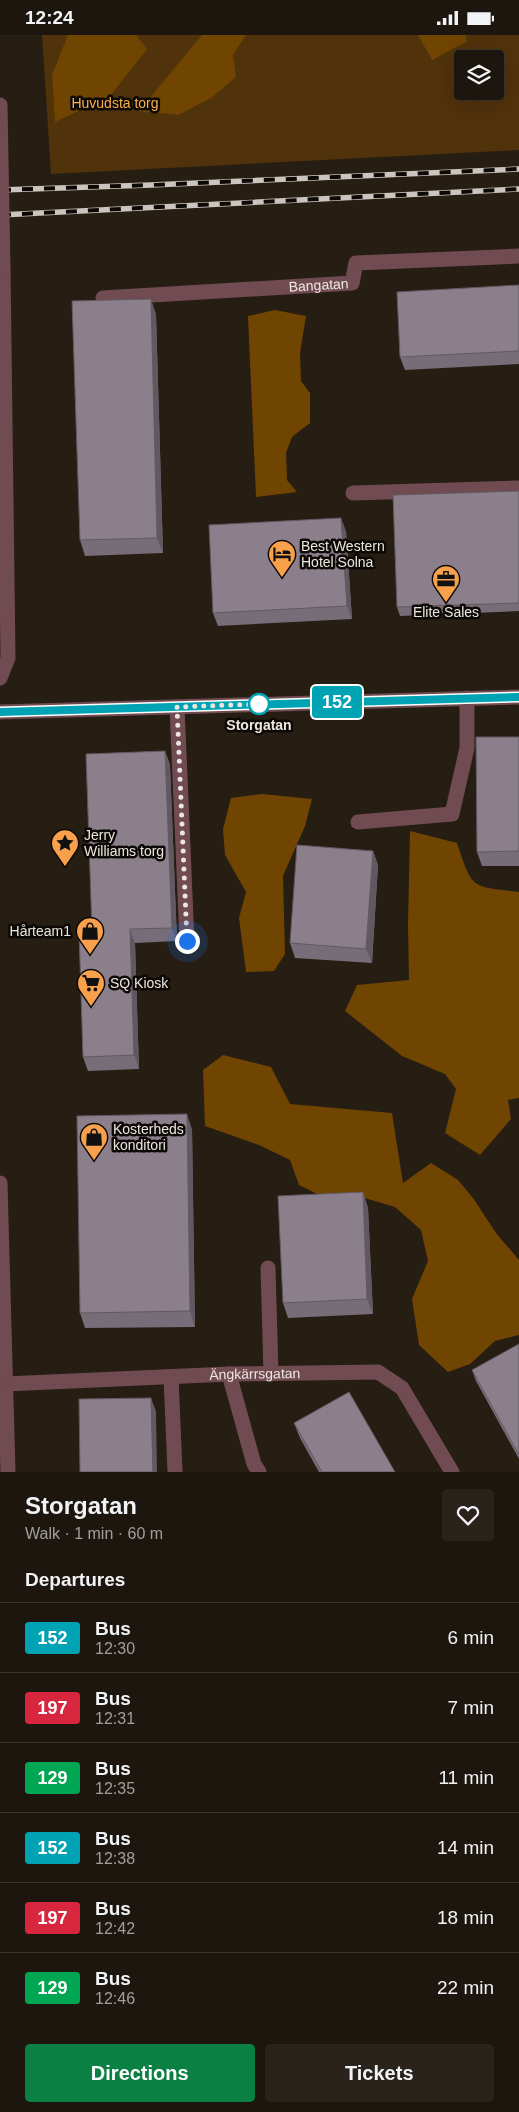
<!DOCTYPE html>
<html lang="en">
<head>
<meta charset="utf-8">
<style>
	body { margin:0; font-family:Arial,sans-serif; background:#29231c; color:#f1f3f6; height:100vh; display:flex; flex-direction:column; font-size:19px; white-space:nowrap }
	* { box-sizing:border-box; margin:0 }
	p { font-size:16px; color:#a09f9e }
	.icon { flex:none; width:28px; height:28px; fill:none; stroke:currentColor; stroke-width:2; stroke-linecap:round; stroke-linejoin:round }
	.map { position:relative; height:1437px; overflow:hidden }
	.drawer { display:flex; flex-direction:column; background:#1c160e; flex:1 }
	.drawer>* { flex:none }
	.badge { padding:0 10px; border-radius:4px; font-size:18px; line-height:32px }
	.buttons { position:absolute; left:454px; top:15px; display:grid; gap:10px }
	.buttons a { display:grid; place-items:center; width:50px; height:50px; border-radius:5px; background:#1c160e; box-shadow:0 5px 20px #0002,0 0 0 1px #3a352e; font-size:25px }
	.you { position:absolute; width:25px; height:25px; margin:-12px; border:4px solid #fff; border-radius:50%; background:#1a73e8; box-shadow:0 0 0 8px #1a73e833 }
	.map>.badge { position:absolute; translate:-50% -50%; box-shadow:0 0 0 2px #fff }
	h2 { padding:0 25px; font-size:19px; line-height:45px }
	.round { display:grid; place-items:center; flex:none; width:52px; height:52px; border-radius:5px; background:#29231c }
	.headline { display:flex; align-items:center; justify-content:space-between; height:85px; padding:0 25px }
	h1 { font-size:24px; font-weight:700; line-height:38px }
	.primary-button { display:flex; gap:10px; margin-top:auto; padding:10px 25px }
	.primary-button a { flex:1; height:58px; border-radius:5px; background:#0b8043; color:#fff; font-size:20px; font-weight:700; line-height:58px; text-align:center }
	.primary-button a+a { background:#29231c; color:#f1f3f6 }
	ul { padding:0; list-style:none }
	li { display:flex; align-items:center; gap:15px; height:70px; padding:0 25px; border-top:1px solid #3a352e }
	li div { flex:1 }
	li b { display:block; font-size:19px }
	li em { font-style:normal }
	li .badge { min-width:55px; font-weight:700; text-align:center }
	.status { display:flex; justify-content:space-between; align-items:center; height:35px; padding:0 25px; background:#1c160e; direction:ltr }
	.status svg { height:14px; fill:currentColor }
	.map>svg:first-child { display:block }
	.green { fill:#50320b; fill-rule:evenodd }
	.forest { fill:#704502 }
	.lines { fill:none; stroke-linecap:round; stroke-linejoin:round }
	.minor { stroke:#714b52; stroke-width:15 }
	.rail-casing { stroke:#cbc5bd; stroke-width:5.5 }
	.rail { stroke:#0c0805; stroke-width:4; stroke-dasharray:11; stroke-linecap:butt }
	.minor-bridge { stroke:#714b52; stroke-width:15 }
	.wall { fill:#776d78 }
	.shaded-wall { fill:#615961 }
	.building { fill:#8a7f8b; stroke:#615961 }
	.line-casing { stroke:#fff; stroke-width:11 }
	.line { stroke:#00a3b4; stroke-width:8 }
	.walk { stroke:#ece6df; stroke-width:5; stroke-dasharray:0 9 }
	.stop-dot { fill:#fff; stroke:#00a3b4; stroke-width:2.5 }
	.labels { text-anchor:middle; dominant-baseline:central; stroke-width:5; stroke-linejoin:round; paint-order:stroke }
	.park-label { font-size:14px; fill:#feaf4a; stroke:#0c0805 }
	.street-label { font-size:14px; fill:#ece6df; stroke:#0c0805 }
	.poi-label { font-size:14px; fill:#ece6df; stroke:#0c0805; text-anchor:start }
	.stop-label { font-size:14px; font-weight:bold; fill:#ece6df; stroke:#0c0805 }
</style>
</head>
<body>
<div class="status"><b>12:24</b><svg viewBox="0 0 49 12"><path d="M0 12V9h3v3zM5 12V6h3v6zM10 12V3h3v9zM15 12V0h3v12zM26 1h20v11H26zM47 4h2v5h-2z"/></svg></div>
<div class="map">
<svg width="519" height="1437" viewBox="0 0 519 1437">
	<rect width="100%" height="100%" fill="#261d13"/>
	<path class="green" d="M42,0H519V115L51,139ZM462,24H495V56H462Z"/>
	<path class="forest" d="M68,0H136L147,14L110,61L55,87L52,40Z
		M202,0H246L233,20L236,42L211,63L178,80L139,76Z
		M418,0H466V7L432,25Z
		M275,275L306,281L300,318L301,346L310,358V388L292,402L286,418L287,445L297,457L256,462L248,281Z
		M262,759L312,764L305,791L283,841L285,919L274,936L246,937L239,883L246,857L225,820L223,794L231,763Z
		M410,796L457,808C473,855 470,851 519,857V1063L508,1065L511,1084L480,1120L445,1098L456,1054L445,1039L402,1021L345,976L357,950L409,945L408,891Z
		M223,1020L271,1032L290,1069L392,1078L403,1148L431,1128L458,1145L473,1163L496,1198L519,1225V1300L495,1306L470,1329L448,1337L419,1310L412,1264L428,1226L421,1195L395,1172L361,1162L325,1163L299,1150L290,1125L259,1110L205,1091L203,1035Z"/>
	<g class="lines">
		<g class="minor">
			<path id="s1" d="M103,263L352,248L356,228L519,221"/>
			<path d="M353,458L519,453"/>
			<path d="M0,643L8,623L3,232"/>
			<path d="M177,672L187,906"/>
			<path d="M0,677L519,662"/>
			<path d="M358,787L452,779L467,713V663"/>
			<path d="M0,1148L8,1437"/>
			<path d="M268,1233L271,1339"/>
			<path d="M229,1339L254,1429L259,1437"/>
			<path d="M171,1342L175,1437"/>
			<path id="s2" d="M5,1349L229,1339L378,1337L402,1353L452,1437"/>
		</g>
		<g class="rail-casing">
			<path id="rail" d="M0,155L151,150L519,134
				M0,180L519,154"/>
		</g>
		<use href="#rail" class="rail"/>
		<path class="minor-bridge" d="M0,70L3,232"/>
	</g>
	<path class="wall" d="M519,250V329L405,335L400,322Z
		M156,279L163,518L85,521L80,505Z
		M519,456V576L400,581L397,572Z
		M346,496L352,584L218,591L213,578Z
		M519,702V831H482L477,817Z
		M165,716L170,730L177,906L135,908L139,1034L88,1036L83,1022L92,896Z
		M373,816L378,830L372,928L295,923L290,908Z
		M192,1094L195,1292L85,1293L80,1278Z
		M363,1157L368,1173L373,1279L288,1283L283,1268Z
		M519,1309V1424L476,1346L472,1335Z
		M294,1388L395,1437H319L300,1403Z"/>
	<path class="shaded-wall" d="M151,264L156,279L163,518L157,503Z
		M341,483L346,496L352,584L347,571Z
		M165,716L170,730L177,906L172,893Z
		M373,816L378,830L372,928L366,914Z
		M130,894L135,908L139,1034L134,1020Z
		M187,1079L192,1094L195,1292L190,1276Z
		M363,1157L368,1173L373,1279L367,1264Z
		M151,1363L156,1376L157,1437H153Z"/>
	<path class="building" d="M519,250V316L400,322L397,257Z
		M151,264L157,503L80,505L72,266Z
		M519,456V568L397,572L393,460Z
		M341,483L347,571L213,578L209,490Z
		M476,702H519V816L477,817Z
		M165,716L172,893L130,894L134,1020L83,1022L79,896H92L86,719Z
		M297,810L373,816L366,914L290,908Z
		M187,1079L190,1276L80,1278L77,1081Z
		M363,1157L367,1264L283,1268L278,1161Z
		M519,1309V1420L472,1335Z
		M349,1357L395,1437H322L294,1388Z
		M151,1363L153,1437H80L79,1364Z"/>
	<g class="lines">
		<g class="line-casing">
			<path id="line" d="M0,677L519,662"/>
		</g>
		<use href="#line" class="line"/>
		<path class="walk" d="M187,906L177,672L259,669"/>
	</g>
	<defs>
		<g id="hotel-pin" transform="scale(1.4375)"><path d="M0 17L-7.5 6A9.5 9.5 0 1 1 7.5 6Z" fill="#f8a04b" stroke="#0c0805"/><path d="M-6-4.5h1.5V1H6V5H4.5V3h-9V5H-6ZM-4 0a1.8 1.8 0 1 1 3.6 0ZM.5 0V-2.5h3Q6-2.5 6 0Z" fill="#111"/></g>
		<g id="office-pin" transform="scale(1.4375)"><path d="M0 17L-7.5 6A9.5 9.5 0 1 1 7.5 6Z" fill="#f8a04b" stroke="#0c0805"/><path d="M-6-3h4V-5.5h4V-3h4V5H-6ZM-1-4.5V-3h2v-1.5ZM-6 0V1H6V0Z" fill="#111"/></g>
		<g id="sight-pin" transform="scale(1.4375)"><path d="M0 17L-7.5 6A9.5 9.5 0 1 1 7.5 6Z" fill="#f8a04b" stroke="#0c0805"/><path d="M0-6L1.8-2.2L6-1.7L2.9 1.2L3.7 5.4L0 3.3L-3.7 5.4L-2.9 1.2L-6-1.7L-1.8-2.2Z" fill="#111"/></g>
		<g id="shop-pin" transform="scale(1.4375)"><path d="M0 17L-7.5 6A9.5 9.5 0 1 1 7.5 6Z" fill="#f8a04b" stroke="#0c0805"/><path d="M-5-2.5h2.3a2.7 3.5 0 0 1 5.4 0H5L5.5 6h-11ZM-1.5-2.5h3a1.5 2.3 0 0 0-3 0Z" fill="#111"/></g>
		<g id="supermarket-pin" transform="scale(1.4375)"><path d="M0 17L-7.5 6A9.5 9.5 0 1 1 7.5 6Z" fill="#f8a04b" stroke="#0c0805"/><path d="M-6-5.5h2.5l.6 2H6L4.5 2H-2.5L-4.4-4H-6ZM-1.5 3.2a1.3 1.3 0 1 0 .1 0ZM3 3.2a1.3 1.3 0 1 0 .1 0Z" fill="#111"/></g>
	</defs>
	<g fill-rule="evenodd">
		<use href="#hotel-pin" x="282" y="519"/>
		<use href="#office-pin" x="446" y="544"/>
		<use href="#sight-pin" x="65" y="808"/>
		<use href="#shop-pin" x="90" y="896"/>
		<use href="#supermarket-pin" x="91" y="948"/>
		<use href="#shop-pin" x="94" y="1102"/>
	</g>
	<circle class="stop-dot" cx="259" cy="669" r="10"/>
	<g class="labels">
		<g class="park-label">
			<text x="115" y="68">Huvudsta torg</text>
		</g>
		<g class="street-label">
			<text stroke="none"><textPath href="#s1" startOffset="216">Bangatan</textPath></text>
			<text stroke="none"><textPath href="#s2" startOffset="250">Ängkärrsgatan</textPath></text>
		</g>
		<g class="poi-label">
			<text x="301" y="511">Best Western<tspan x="301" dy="16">Hotel Solna</tspan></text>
			<text x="446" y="577" text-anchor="middle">Elite Sales</text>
			<text x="84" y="800">Jerry<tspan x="84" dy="16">Williams torg</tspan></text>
			<text x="71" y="896" text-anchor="end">Hårteam1</text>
			<text x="110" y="948">SQ Kiosk</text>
			<text x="113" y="1094">Kosterheds<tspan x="113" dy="16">konditori</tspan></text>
		</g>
		<g class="stop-label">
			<text x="259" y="690">Storgatan</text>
		</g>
	</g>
</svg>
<div class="buttons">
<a><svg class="icon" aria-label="layers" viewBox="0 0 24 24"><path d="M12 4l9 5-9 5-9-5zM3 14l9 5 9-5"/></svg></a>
</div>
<div class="you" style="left:187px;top:906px"></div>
<b class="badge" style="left:337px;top:667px;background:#00a3b4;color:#fff">152</b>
</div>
<section class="drawer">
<div class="headline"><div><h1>Storgatan</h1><p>Walk · 1 min · 60 m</p></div><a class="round"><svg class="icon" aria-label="heart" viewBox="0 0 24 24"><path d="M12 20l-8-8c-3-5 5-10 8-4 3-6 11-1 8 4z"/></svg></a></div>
<h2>Departures</h2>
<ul>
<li><span class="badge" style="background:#00a3b4;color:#fff">152</span><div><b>Bus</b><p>12:30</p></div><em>6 min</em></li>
<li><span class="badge" style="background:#d7263d;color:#fff">197</span><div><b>Bus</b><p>12:31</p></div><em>7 min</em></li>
<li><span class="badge" style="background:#00a651;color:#fff">129</span><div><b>Bus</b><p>12:35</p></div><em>11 min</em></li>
<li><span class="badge" style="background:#00a3b4;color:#fff">152</span><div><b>Bus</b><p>12:38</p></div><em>14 min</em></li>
<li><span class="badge" style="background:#d7263d;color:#fff">197</span><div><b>Bus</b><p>12:42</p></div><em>18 min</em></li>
<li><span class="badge" style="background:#00a651;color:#fff">129</span><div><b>Bus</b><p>12:46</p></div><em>22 min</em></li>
</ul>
<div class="primary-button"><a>Directions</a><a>Tickets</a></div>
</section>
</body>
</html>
